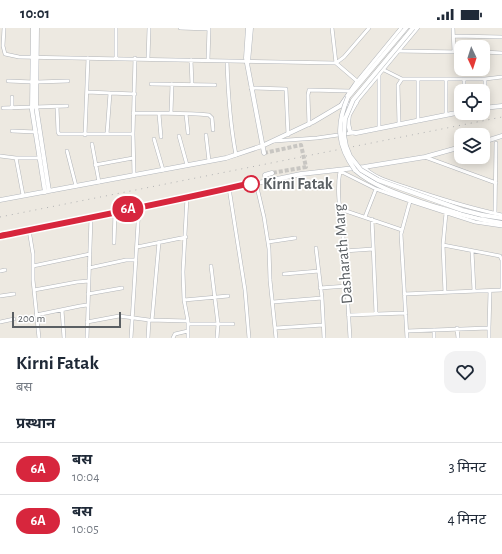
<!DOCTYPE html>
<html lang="hi">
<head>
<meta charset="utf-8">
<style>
	body { margin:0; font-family:"Alegreya Sans","Noto Sans Devanagari",sans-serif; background:#f2f2f3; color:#1f2937; height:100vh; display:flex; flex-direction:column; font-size:15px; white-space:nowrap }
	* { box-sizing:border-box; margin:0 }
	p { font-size:13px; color:#747a83 }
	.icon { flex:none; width:22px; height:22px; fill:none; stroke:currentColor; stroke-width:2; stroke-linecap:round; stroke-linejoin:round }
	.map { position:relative; height:310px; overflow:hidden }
	.panel { display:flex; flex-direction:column; background:#fff; flex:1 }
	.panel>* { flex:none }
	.badge { padding:0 8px; border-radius:13px; font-size:14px; line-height:26px }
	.needle { width:26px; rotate:176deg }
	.tools { position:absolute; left:454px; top:12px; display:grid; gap:8px }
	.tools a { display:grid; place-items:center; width:36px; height:36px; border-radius:8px; background:#fff; box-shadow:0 2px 10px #0003; font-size:20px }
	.scale { position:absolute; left:12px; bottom:10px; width:109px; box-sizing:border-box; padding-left:4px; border:2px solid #5a5f63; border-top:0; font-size:11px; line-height:14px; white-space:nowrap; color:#5a5f63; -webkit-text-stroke:3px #fff; paint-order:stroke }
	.map>.badge { position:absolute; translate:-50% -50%; box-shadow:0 0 0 2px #fff }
	h2 { padding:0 16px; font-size:15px; line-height:36px }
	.round { display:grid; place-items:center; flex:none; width:42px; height:42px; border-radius:12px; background:#f2f2f3 }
	.headline { display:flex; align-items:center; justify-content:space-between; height:68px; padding:0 16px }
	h1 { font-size:19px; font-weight:700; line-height:30px }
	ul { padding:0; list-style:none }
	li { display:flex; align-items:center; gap:12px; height:52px; padding:0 16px; border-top:1px solid #e0e1e3 }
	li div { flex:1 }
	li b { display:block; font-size:15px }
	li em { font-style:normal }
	li .badge { min-width:44px; font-weight:700; text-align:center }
	.status { display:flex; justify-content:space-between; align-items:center; height:28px; padding:0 20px; background:#fff; direction:ltr }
	.status svg { height:11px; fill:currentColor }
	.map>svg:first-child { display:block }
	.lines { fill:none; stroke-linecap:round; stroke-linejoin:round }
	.secondary-tunnel { stroke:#c8c6c2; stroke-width:4; stroke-dasharray:4 2; stroke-linecap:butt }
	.street-casing { stroke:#b2b5b9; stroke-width:4 }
	.secondary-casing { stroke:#b3b7bc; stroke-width:5 }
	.street { stroke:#fff; stroke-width:3 }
	.secondary { stroke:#fff; stroke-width:4 }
	.rail { stroke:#b1b2b3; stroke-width:1; stroke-dasharray:1 5; stroke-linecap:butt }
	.secondary-bridge-casing { stroke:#b3b7bc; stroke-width:5; stroke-linecap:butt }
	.secondary-bridge { stroke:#fff; stroke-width:4 }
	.line-casing { stroke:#fff; stroke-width:9 }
	.line { stroke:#d7263d; stroke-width:6 }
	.stop-dot { fill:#fff; stroke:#d7263d; stroke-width:2 }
	.labels { text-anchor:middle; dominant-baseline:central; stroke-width:3.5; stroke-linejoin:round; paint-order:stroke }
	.stop-label { font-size:16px; font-weight:bold; fill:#5a5f63; stroke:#fff; text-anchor:start }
	.street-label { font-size:16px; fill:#5a5f63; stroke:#fff }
</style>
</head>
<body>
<div class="status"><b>10:01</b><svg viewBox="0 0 49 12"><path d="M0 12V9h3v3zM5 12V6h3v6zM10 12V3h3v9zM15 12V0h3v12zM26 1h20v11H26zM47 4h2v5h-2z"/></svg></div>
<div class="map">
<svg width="502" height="310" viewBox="0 0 502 310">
	<rect width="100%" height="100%" fill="#ede9e1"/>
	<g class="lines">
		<path class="secondary-tunnel" d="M264,125L301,117L306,139L272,145"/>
		<g class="street-casing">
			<path id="street" d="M4,0L3,18L5,26L19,29L336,35L332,0
				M180,0L209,1
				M453,0L454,24
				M454,8L502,9
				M397,23L461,24
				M483,24L502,25
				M116,30V0
				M148,31L149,0
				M191,32L192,57
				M208,32L209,0
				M227,33C228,65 230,96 236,127
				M382,41L402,51
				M379,46V100
				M446,51V87
				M418,52V92
				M8,53L33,54
				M357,53L336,35L344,29L369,0
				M37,54L68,53
				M151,56L215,57
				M251,60L286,61L288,107
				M464,63V51
				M87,64L110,65
				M12,69V80
				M340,78L355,56L401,0
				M57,79L58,104L59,106H133
				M3,80L67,78
				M485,80V51
				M133,85C159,86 184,84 209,87L212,90L213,102
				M171,85L172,56
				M159,86L161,109
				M186,86L188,105
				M399,96L398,57L402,51H485L502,49
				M309,97L308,67L309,62L350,63
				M12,103L36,104
				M107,106L110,65L135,66
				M85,107L88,30
				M206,107L209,133
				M179,108L187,137
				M154,111L163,142
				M274,113L317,110L352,105
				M92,116L99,154
				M67,123L76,158
				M0,128L16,130H40
				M425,129L496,155
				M16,130L23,167
				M95,137L133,130
				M364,139C374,150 391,154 405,159C437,170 469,180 502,187
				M134,147L133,106L135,30
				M256,155L264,189L269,221L270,252L276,310
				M229,160L245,262L249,310
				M187,169L183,244L184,272L188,293V310
				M340,181L402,202
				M495,186L496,115
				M365,189L376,161
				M372,191L376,286
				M29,202L33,226V252L39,310
				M268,214L295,210
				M114,215L115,184
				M443,217L500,228L502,232V262
				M137,219L186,209
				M316,220L322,270L324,310
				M344,223L373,221
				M472,223L474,263
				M33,238L90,226
				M211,238L218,296L217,310
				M89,240L126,232H136
				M0,243L5,242
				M284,246L319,243
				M320,260L347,258
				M34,262L77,254L89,253
				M445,265L443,217L446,185
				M88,266L122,260
				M404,266L502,262
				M0,268L14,266
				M184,272L228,268
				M273,274L322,270
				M62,282L64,310
				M36,287L80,278L87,277
				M348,287L406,285
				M152,292L159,214
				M0,294L14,291
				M87,294L119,288L149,292L188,293
				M188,296H233
				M276,300L323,297
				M457,300L458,310
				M434,302V310
				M407,303L489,300L490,263
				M87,310L91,190
				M131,310L139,179
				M148,310L149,292
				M173,310L175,306L188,303
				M350,310C348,276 346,243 343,209C341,187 336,165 340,143L376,161L410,173L475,194L502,198
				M407,310L401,206L410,173
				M489,310V299"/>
		</g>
		<g class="secondary-casing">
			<path id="secondary" d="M33,0L32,82L45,164
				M37,0L36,78L49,163
				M248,0L246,30L264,125
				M417,0L358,71L349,87L348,95L350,104L356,105L461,84
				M248,34L251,0
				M348,69L406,0
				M483,80L502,78
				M483,114L502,108
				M355,142C376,160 404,168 430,177C454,184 477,192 502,195
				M266,153L265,147L272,145
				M0,172L226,130L262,118L313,94L340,78L356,75
				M482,187L502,190
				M0,208L301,146L364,139L425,129L461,119"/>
		</g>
		<use href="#street" class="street"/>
		<use href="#secondary" class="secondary"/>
		<path class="rail" d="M0,189L502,89"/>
		<g class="secondary-bridge-casing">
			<path id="secondary-bridge" d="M413,0L353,72L345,91L344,107L346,118L350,128L361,142L378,152L462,182L482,187
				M348,69C336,97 337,117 355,142"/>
		</g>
		<use href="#secondary-bridge" class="secondary-bridge"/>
	</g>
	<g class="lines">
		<g class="line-casing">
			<path id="line" d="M0,208C85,191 171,174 256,154"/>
		</g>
		<use href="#line" class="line"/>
	</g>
	<circle class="stop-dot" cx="251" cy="156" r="8"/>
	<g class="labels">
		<g class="stop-label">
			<text x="263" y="156">Kirni Fatak</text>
		</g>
		<g class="street-label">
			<text transform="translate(343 226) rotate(-95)">Dasharath Marg</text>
		</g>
	</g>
</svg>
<div class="tools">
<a><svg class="needle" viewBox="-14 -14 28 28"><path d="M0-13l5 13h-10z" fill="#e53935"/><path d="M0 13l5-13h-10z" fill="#747a83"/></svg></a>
<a><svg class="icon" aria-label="locate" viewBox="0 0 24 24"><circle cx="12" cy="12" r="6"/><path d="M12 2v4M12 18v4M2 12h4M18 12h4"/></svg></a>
<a><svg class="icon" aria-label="layers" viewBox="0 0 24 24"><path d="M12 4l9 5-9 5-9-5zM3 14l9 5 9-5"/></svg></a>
</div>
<div class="scale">200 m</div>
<b class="badge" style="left:128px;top:181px;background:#d7263d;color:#fff">6A</b>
</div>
<section class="panel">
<div class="headline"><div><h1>Kirni Fatak</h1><p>बस</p></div><a class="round"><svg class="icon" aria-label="heart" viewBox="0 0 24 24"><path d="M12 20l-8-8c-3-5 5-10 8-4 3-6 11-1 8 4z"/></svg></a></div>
<h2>प्रस्थान</h2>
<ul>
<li><span class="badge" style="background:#d7263d;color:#fff">6A</span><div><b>बस</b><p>10:04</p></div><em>3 मिनट</em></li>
<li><span class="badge" style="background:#d7263d;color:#fff">6A</span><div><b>बस</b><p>10:05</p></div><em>4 मिनट</em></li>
</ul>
</section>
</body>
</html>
